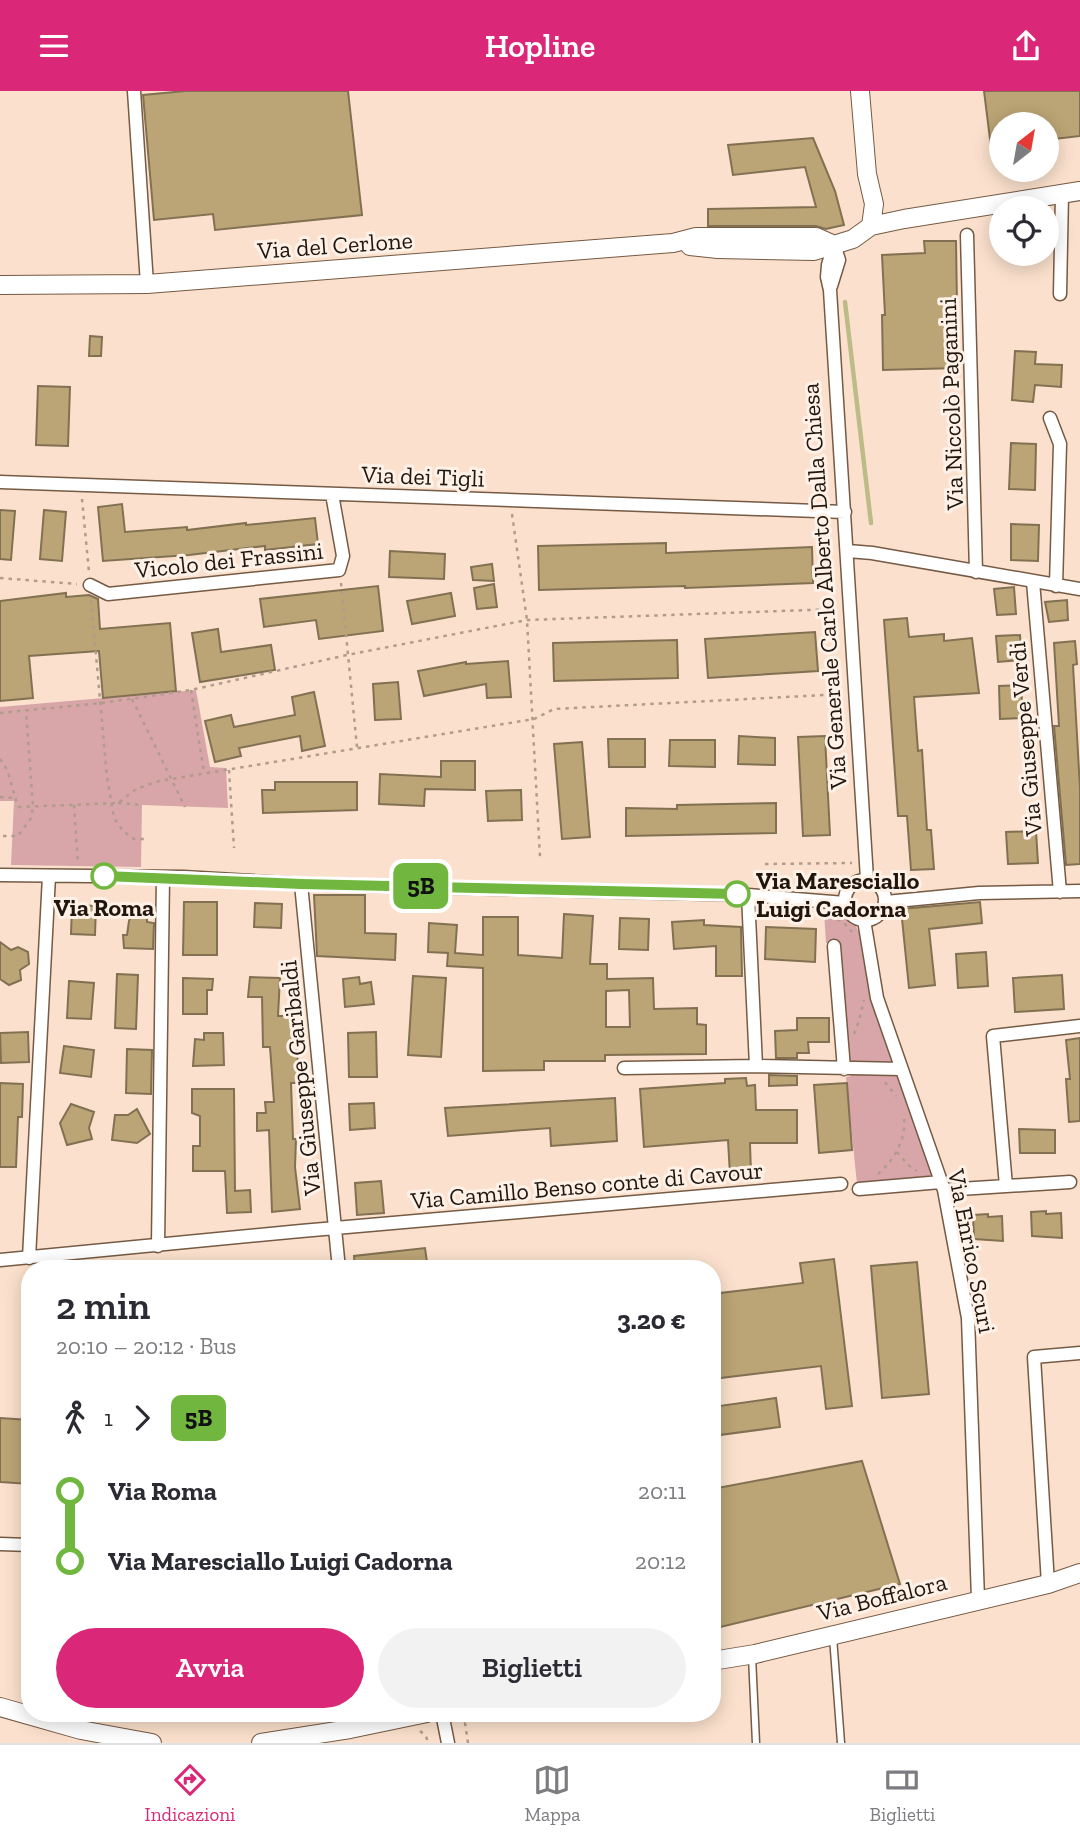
<!DOCTYPE html>
<html lang="it">
<head>
<meta charset="utf-8">
<style>
	body { margin:0; font-family:"Zilla Slab",serif; background:#f2f2f3; color:#2b2b33; height:100vh; display:flex; flex-direction:column; font-size:26px; white-space:nowrap }
	* { box-sizing:border-box; margin:0 }
	p { font-size:23px; color:#7c7c81 }
	.icon { flex:none; width:38px; height:38px; fill:none; stroke:currentColor; stroke-width:2; stroke-linecap:round; stroke-linejoin:round }
	.map { position:relative; flex:1; overflow:hidden }
	.side { position:absolute; left:21px; top:1169px; width:700px; height:462px; display:flex; flex-direction:column; background:#fff; border-radius:28px; box-shadow:0 4px 18px #0003 }
	.side>* { flex:none }
	.badge { padding:0 14px; border-radius:10px; font-size:24px; line-height:46px }
	.needle { width:46px; rotate:31deg }
	.controls { position:absolute; left:989px; top:21px; display:grid; gap:14px }
	.controls a { display:grid; place-items:center; width:70px; height:70px; border-radius:50%; background:#fff; box-shadow:0 4px 18px #0003; font-size:35px }
	.map>.badge { position:absolute; translate:-50% -50%; box-shadow:0 0 0 4px #fff }
	.legs { display:flex; align-items:center; gap:10px; height:77px; padding:0 35px; font-size:23px }
	.legs p { margin-inline-start:auto }
	.headline { display:flex; align-items:center; justify-content:space-between; height:119px; padding:0 35px }
	h1 { font-size:38px; font-weight:600; line-height:52px }
	.action { display:flex; gap:14px; margin-top:auto; padding:14px 35px }
	.action a { flex:1; height:80px; border-radius:42px; background:#db2777; color:#fff; font-size:28px; font-weight:600; line-height:80px; text-align:center }
	.action a+a { background:#f2f2f3; color:#2b2b33 }
	ul { padding:0 35px; list-style:none }
	li { display:flex; align-items:center; gap:24px; height:70px; font-size:26px }
	li i { display:grid; place-items:center; width:10px; height:100%; margin:0 9px; background:currentColor }
	li i::after { content:''; width:18px; height:18px; margin:-9px; border:5px solid; border-radius:50%; background:#fff }
	li p { margin-inline-start:auto }
	li:first-child i { background:linear-gradient(#0000 50%,currentColor 0) }
	li:last-child i { background:linear-gradient(currentColor 50%,#0000 0) }
	header { display:flex; justify-content:space-between; align-items:center; height:91px; padding:0 35px; background:#db2777; color:#fff; font-size:32px; font-weight:600 }
	.dock { display:flex; justify-content:space-around; align-items:center; height:98px; border-top:2px solid #e1e1e2; background:#fff; font-size:19px; color:#7c7c81 }
	.dock a { display:grid; justify-items:center; gap:4px }
	.dock .on { color:#db2777 }
	.map>svg:first-child { display:block }
	.green { fill:#d8a6a9 }
	.lines { fill:none; stroke-linecap:round; stroke-linejoin:round }
	.stream { stroke:#bdbc89; stroke-width:4.5 }
	.building { fill:#bba475; stroke:#817152; stroke-width:2; fill-rule:evenodd }
	.lane-casing { stroke:#755a44; stroke-width:9 }
	.street-casing { stroke:#755a44; stroke-width:15 }
	.secondary-casing { stroke:#755a44; stroke-width:20 }
	.path { stroke:#b19c8c; stroke-width:2.5; stroke-dasharray:3.5 5; stroke-linecap:butt }
	.lane { stroke:#fff; stroke-width:6 }
	.street { stroke:#fff; stroke-width:12 }
	.secondary { stroke:#fff; stroke-width:18 }
	.line-1-casing { stroke:#fff; stroke-width:16 }
	.line-1 { stroke:#71b73f; stroke-width:10 }
	.stop-1-dot { fill:#fff; stroke:#71b73f; stroke-width:3.5 }
	.labels { text-anchor:middle; dominant-baseline:central; stroke-width:6; stroke-linejoin:round; paint-order:stroke }
	.street-label { font-size:24px; fill:#21160d; stroke:#fef1e7 }
	.stop-label { font-size:24px; font-weight:bold; fill:#21160d; stroke:#fef1e7; text-anchor:start }
</style>
</head>
<body>
<header><svg class="icon" aria-label="menu" viewBox="0 0 24 24"><path d="M4 6h16M4 12h16M4 18h16"/></svg>Hopline<svg class="icon" aria-label="share" viewBox="0 0 24 24"><path d="M12 15V3M7 8l5-5 5 5M5 13v7h14v-7"/></svg></header>
<div class="map">
<svg width="1080" height="1652" viewBox="0 0 1080 1652">
	<rect width="100%" height="100%" fill="#fbe1cd"/>
	<path class="green" d="M196,599L210,676L226,677L228,717L142,714L141,776L11,774L14,710H0V616Z
		M824,821L843,823L855,833L862,849L871,905L933,1088L857,1093L846,986L851,985L839,853L826,852Z"/>
	<g class="lines">
		<path class="stream" d="M845,211L871,432"/>
	</g>
	<path class="building" d="M185,0H348L362,124L215,139L213,123L154,129L143,4Z
		M984,0H1080V45L1046,49V33H1001V54L991,56Z
		M813,47L835,100L844,134L826,138L816,135H708V118L816,116L805,76L733,84L728,54Z
		M924,150H956L958,277L883,279L882,224H885L882,164L925,162Z
		M90,245L102,246L101,265H89Z
		M1015,260L1036,261L1035,273L1062,274L1061,296L1035,294L1033,311L1012,309Z
		M38,295L70,296L68,355L36,354Z
		M1011,352L1036,353L1035,399L1009,398Z
		M122,413L125,441L187,436V439L246,432V434L315,427L318,453L265,459V455L189,464L103,470L98,416Z
		M0,419L15,420L11,469L0,468Z
		M44,419L66,421L62,470L40,468Z
		M1011,433L1039,434L1038,470L1011,469Z
		M666,452V462L812,456L813,492L685,497V495L539,499L538,455Z
		M390,460L445,463L444,488L389,486Z
		M492,473L494,490L473,489L471,476Z
		M494,493L497,516L477,518L474,497Z
		M378,495L383,540L319,548L316,529L264,536L260,508Z
		M1014,496L1016,523L997,524L994,498Z
		M66,502V506L89,504L98,508L100,538L170,532L176,600L103,607L99,560L29,565L33,607L0,610V510Z
		M451,502L455,525L412,533L407,510Z
		M1067,509L1068,529L1049,531L1045,511Z
		M907,527L909,546L944,543V550L972,547L979,602L914,606L918,660L922,659L927,739H931L934,778L911,779L907,725H898L884,529Z
		M218,538L221,561L271,554L275,579L200,591L192,542Z
		M815,541L818,580L708,587L705,548Z
		M1020,544L1022,569L998,571L996,545Z
		M677,549L678,587L554,590L553,552Z
		M1075,550L1077,573L1073,574L1080,697V773L1066,774L1054,635H1059L1054,552Z
		M508,570L511,606L487,607L486,593L424,605L418,580L466,571V573Z
		M398,591L401,628L375,629L373,593Z
		M1021,594L1023,627L1000,628L999,595Z
		M314,601L325,655L302,660L300,645L239,657L241,665L215,671L205,630L231,624L234,636L295,624L292,606Z
		M739,645L775,647V674L738,673Z
		M825,645L830,744L803,745L798,646Z
		M608,648H645V676H609Z
		M670,649H715V676L669,675Z
		M582,651L590,746L562,748L554,653Z
		M441,670H475V699L425,698L424,715L379,713L380,683L441,686Z
		M275,691H357V719L263,722L262,699H275Z
		M521,699L522,729L488,730L486,700Z
		M776,712V742L626,745V717L677,718V714Z
		M1036,740L1038,772L1008,773L1006,741Z
		M314,804H365V842L396,843L395,869L317,865Z
		M184,811H217V864H183Z
		M980,811L982,832L929,838L935,894L909,897L901,818Z
		M255,812L282,813L281,837L254,836Z
		M72,814L96,815L95,844L71,843Z
		M134,818L147,824V831L154,832L153,858L124,857L123,844H127L129,830Z
		M564,823L593,825L590,873H607V888L653,887L654,918L697,917V933L706,934V963L605,964V970H544V979L483,980V877L447,875L448,862L428,861L429,832L457,834L455,862L483,864V826H518V864L562,867ZM629,899L630,936H606V900Z
		M620,827L649,828L648,859L619,858Z
		M704,829V834L741,836L742,885H716V855L674,858L672,831Z
		M766,836L816,838L815,871L765,868Z
		M0,851L11,859L18,856L28,861L29,873L20,879L21,889L9,894L0,888Z
		M986,861L988,895L958,897L956,863Z
		M117,883L138,884L136,938L115,937Z
		M1062,884L1064,918L1015,921L1013,887Z
		M413,885L446,887L441,966L408,964Z
		M250,886L280,887L278,925H295L299,992H291L293,1048H296L295,1076L300,1118L272,1121L269,1039L257,1040V1022H266L265,1011H274L270,956H263L262,906H248Z
		M359,886L360,893L371,891L374,913L345,916L343,888Z
		M183,887L213,888L212,899H207V923H183Z
		M69,890L94,892L91,928L67,927Z
		M797,927H829V951H808L809,962H797V967H776L775,940L797,939Z
		M28,941L29,971L1,972L0,942Z
		M376,941L377,986H349L348,942Z
		M204,942H223L224,974L193,975L195,948L204,949Z
		M1080,947V1030L1069,1031L1066,988H1070L1066,949Z
		M64,955L94,959L91,986L60,982Z
		M127,958L152,959L151,1003L126,1002Z
		M769,984L797,985V994L769,995Z
		M746,987L747,995L755,994L756,1019H797V1052H750L751,1083L730,1084L728,1049L644,1056L640,998L725,992V988Z
		M0,992L23,993L22,1026H18L16,1076H0Z
		M847,992L852,1059L819,1062L814,994Z
		M192,998H234L235,1100L250,1099L251,1121L227,1122L225,1080H193V1055H200V1025L192,1022Z
		M615,1007L617,1050L551,1055L550,1037L448,1045L445,1017Z
		M374,1012L375,1037L350,1039L349,1013Z
		M71,1013L94,1021L89,1037L92,1048L67,1054L60,1032Z
		M137,1018L150,1043L137,1052L112,1049L115,1024H128Z
		M1019,1038L1055,1039V1062H1020Z
		M381,1090L384,1122L357,1124L355,1092Z
		M1046,1120V1123L1061,1122L1062,1147L1032,1145L1031,1121Z
		M988,1123V1126L1002,1125L1003,1150L974,1148L973,1124Z
		M425,1157L428,1178H355L354,1165Z
		M834,1168L852,1315L826,1318L821,1275L712,1288V1203L803,1192L800,1172Z
		M917,1171L929,1303L882,1307L871,1175Z
		M776,1307L780,1336L712,1345V1316Z
		M0,1327L30,1329V1393L0,1391Z
		M862,1370L900,1493L712,1538V1398Z"/>
	<g class="lines">
		<g class="lane-casing">
			<path id="lane" d="M833,1546L841,1652
				M752,1565L756,1652"/>
		</g>
		<g class="street-casing">
			<path id="street" d="M134,0L147,193
				M967,144L976,481
				M834,154L828,174L827,186L830,199L867,788
				M831,195L839,169L834,154
				M1060,203L1062,103
				M1050,327L1060,353L1056,495
				M0,391L845,421
				M848,460L872,462L1080,498
				M1033,491L1060,801
				M90,494L108,503L339,479L343,465L332,403
				M0,784L183,786L301,793L748,804L845,812
				M845 809a20 20 0 1 1 40 0a20 20 0 1 1-40 0Z
				M301,793L339,1178
				M748,804L756,975
				M886,811L979,802L1080,800
				M864,829L877,907L944,1099L968,1227L978,1508
				M834,855L844,978
				M624,977L756,975L901,978
				M1006,1095L993,945L1080,935
				M859,1098L941,1091
				M944,1099L1070,1091
				M158,1155L163,786
				M29,1167L49,785
				M0,1169L301,1140L841,1093
				M0,1453L30,1454
				M1048,1493L1034,1266L1080,1262
				M80,1622L81,1639
				M442,1622L448,1652"/>
		</g>
		<g class="secondary-casing">
			<path id="secondary" d="M860,0L867,83L874,113L871,135
				M690,155L718,158L814,160L853,148L871,135L904,128L1080,100
				M0,194L147,193L673,152L696,146H816L834,154
				M712,1570L755,1563L1048,1493L1080,1482
				M0,1616L81,1639L152,1652
				M261,1652L350,1638L427,1622"/>
		</g>
		<path class="path" d="M82,408L89,481
			M512,423L527,529L540,766
			M0,487L77,493
			M341,492L357,656
			M91,509L107,686L114,727L123,740L134,748H146
			M191,599L204,682
			M132,608L185,716
			M0,622L102,612L191,599L347,564L527,529L838,518
			M0,668C12,682 11,700 19,716L118,712L136,698L159,690L534,628L554,618L844,603
			M229,679L234,757
			M0,706L14,707
			M118,712L142,714
			M74,714L78,773
			M3,745H18L31,727L33,716L26,620
			M765,773L852,772
			M832,824V827L842,830L852,841
			M854,943L859,930L864,909
			M885,991L896,1005
			M897,1061L908,1074L917,1080
			M878,1083C894,1069 906,1049 904,1028
			M420,1640L426,1645L428,1652
			M468,1652L465,1632L477,1622"/>
		<use href="#lane" class="lane"/>
		<use href="#street" class="street"/>
		<use href="#secondary" class="secondary"/>
	</g>
	<g class="lines">
		<g class="line-1-casing">
			<path id="line-1" d="M104,785L301,793L737,803"/>
		</g>
		<use href="#line-1" class="line-1"/>
	</g>
	<g class="stop-1-dot">
		<circle cx="104" cy="785" r="12"/>
		<circle cx="737" cy="803" r="12"/>
	</g>
	<g class="labels">
		<g class="street-label">
			<text transform="translate(335 154) rotate(-4)">Via del Cerlone</text>
			<text transform="translate(951 313) rotate(-92)">Via Niccolò Paganini</text>
			<text transform="translate(423 385) rotate(2)">Via dei Tigli</text>
			<text transform="translate(229 469) rotate(-6)">Vicolo dei Frassini</text>
			<text transform="translate(824 495) rotate(-94)">Via Generale Carlo Alberto Dalla Chiesa</text>
			<text transform="translate(1025 648) rotate(-95)">Via Giuseppe Verdi</text>
			<text transform="translate(300 987) rotate(-96)">Via Giuseppe Garibaldi</text>
			<text transform="translate(587 1094) rotate(-5)">Via Camillo Benso conte di Cavour</text>
			<text transform="translate(972 1160) rotate(79)">Via Enrico Scuri</text>
			<text transform="translate(882 1506) rotate(-14)">Via Boffalora</text>
		</g>
		<g class="stop-label">
			<text x="756" y="789">Via Maresciallo<tspan x="756" dy="28">Luigi Cadorna</tspan></text>
			<text x="104" y="816" text-anchor="middle">Via Roma</text>
		</g>
	</g>
</svg>
<div class="controls">
<a><svg class="needle" viewBox="-14 -14 28 28"><path d="M0-13l5 13h-10z" fill="#e53935"/><path d="M0 13l5-13h-10z" fill="#7c7c81"/></svg></a>
<a><svg class="icon" aria-label="locate" viewBox="0 0 24 24"><circle cx="12" cy="12" r="6"/><path d="M12 2v4M12 18v4M2 12h4M18 12h4"/></svg></a>
</div>
<b class="badge" style="left:421px;top:795px;background:#71b73f;color:#111">5B</b>
<section class="side">
<div class="headline"><div><h1>2 min</h1><p>20:10 – 20:12 · Bus</p></div><b>3.20 €</b></div>
<div class="legs"><svg class="icon" aria-label="walk" viewBox="0 0 24 24"><circle cx="13" cy="4" r="2"/><path d="M13 8l-2 6 4 7M11 14l-3 7M7 12l3-4h3l4 4"/></svg>1<svg class="icon" aria-label="forward" viewBox="0 0 24 24"><path d="M9 5l7 7-7 7"/></svg><b class="badge" style="background:#71b73f;color:#111">5B</b></div>
<ul>
<li><i style="color:#71b73f"></i><b>Via Roma</b><p>20:11</p></li>
<li><i style="color:#71b73f"></i><b>Via Maresciallo Luigi Cadorna</b><p>20:12</p></li>
</ul>
<div class="action"><a>Avvia</a><a>Biglietti</a></div>
</section>
</div>
<nav class="dock">
<a class="on"><svg class="icon" aria-label="directions" viewBox="0 0 24 24"><path d="M12 3l9 9-9 9-9-9zM9 14v-3h6M13 9l2 2-2 2"/></svg>Indicazioni</a>
<a><svg class="icon" aria-label="map" viewBox="0 0 24 24"><path d="M3 6l6-2 6 2 6-2v14l-6 2-6-2-6 2zM9 4v14M15 6v14"/></svg>Mappa</a>
<a><svg class="icon" aria-label="tickets" viewBox="0 0 24 24"><path d="M3 7h18v10H3zM15 7v10"/></svg>Biglietti</a>
</nav>
</body>
</html>
